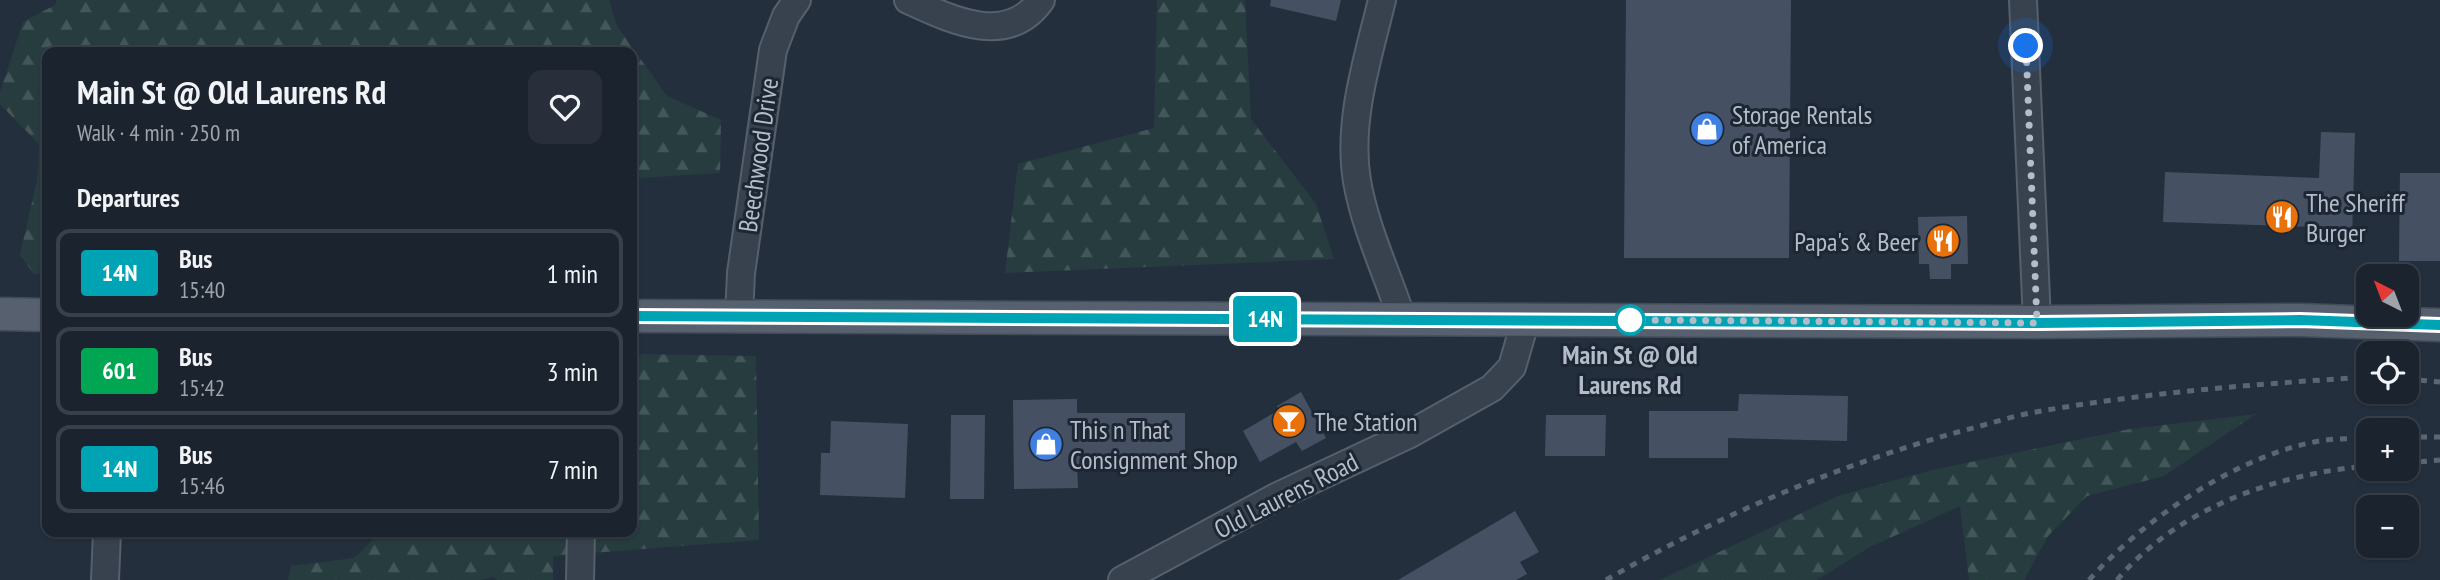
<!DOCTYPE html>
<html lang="en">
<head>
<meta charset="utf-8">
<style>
	body { margin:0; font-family:"PT Sans Narrow",sans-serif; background:#282f3a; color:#f1f3f6; height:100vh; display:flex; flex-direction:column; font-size:26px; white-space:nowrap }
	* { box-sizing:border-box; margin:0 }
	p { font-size:23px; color:#a0a4aa }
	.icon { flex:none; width:38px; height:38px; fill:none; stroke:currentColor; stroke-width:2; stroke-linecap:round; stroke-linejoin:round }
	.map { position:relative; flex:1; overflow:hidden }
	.panel { position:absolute; left:42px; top:47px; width:595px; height:490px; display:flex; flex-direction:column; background:#1b232e; border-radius:14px; box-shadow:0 2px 5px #0004,0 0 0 2px #39404a }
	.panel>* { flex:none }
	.badge { padding:0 14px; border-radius:5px; font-size:24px; line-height:46px }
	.needle { width:46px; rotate:318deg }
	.tools { position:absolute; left:2356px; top:264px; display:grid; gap:14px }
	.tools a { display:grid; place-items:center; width:63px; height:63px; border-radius:14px; background:#1b232e; box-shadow:0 2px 5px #0004,0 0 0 2px #39404a; font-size:35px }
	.you { position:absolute; width:35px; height:35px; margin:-18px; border:5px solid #fff; border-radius:50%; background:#1a73e8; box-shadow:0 0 0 10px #1a73e833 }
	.map>.badge { position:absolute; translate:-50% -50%; box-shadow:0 0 0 4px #fff }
	h2 { padding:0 35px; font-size:26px; line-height:63px }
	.round { display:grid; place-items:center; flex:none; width:74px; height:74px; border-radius:14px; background:#282f3a }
	.headline { display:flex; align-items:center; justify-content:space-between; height:119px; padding:0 35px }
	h1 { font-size:33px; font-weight:600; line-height:52px }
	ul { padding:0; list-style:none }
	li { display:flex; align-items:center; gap:21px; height:88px; margin:0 14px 10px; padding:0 21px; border:4px solid #39404a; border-radius:14px }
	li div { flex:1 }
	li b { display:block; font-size:26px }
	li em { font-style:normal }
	li .badge { min-width:77px; font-weight:700; text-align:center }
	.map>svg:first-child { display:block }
	.forest { fill:url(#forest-firs) }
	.building { fill:#455162 }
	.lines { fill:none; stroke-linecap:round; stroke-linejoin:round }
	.minor-casing { stroke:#565f6c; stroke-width:30 }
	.major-casing { stroke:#414a57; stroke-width:35 }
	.minor { stroke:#38414e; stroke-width:26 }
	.major { stroke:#56606e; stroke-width:32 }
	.rail { stroke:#5a6575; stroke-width:5; stroke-dasharray:7 7; stroke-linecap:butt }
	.line-casing { stroke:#fff; stroke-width:16 }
	.line { stroke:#00a3b4; stroke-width:10 }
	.walk { stroke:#b4bcc9; stroke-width:7; stroke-dasharray:0 12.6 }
	.stop-dot { fill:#fff; stroke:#00a3b4; stroke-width:3.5 }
	.labels { text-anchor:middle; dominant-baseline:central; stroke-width:6; stroke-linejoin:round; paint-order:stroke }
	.poi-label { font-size:26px; fill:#b4bcc9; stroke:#1d2633; text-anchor:start }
	.street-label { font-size:26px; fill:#b4bcc9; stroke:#1d2633 }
	.stop-label { font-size:26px; font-weight:bold; fill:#b4bcc9; stroke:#1d2633 }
</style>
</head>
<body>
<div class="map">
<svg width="2440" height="580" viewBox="0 0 2440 580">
	<defs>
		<pattern id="forest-firs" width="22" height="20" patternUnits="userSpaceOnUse" patternTransform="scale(1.75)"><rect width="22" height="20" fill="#263c3f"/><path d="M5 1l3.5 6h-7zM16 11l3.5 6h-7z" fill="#435659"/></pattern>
	</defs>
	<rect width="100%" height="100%" fill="#242f3e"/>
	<path class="forest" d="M57,0H609L617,26L667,96L721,120L720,173L639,178L632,213V52H47V273L34,274L20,255L37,180L39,144L0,104V92L23,22L55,5Z
		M1157,0H1245L1251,119L1316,204L1334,259L1005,273L1018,164L1154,128Z
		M632,354L756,356L759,540L553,556V580H498L492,577L480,580H288L291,566L354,558L381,532H632Z
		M2256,414L2164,476L2087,496L2048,536L2024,580H1969L1960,506L1870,547L1817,580H1660L1838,496L1932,470L2130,429Z"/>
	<path class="building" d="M1271,0H1341L1336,21L1270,6Z
		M1626,0H1791L1789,258H1624Z
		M2321,132L2355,133L2352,238L2318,237V227L2163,222L2165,172L2319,178Z
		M2400,173H2440V261H2399Z
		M1967,216L1968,264H1951V279H1930L1929,264H1919L1918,217Z
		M1301,392L1326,438L1302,451L1296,442L1260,462L1243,431L1279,410L1277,406Z
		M1739,394L1848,396L1847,441L1728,438V458H1649V411H1738Z
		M1077,399V413H1185V464L1077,465L1078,488L1014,489L1013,400Z
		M951,415H985L984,499H950Z
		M1546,415H1606L1605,456H1545Z
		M831,421L908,424L905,498L820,495L821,453H830Z
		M1515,511L1539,552L1520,562L1527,574L1516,580H1398Z"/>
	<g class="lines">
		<g class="minor-casing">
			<path id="minor" d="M908,0C950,19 1007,48 1041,0
				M1382,0C1368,58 1347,121 1357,181C1365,228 1387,273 1402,319
				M2023,0L2037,322
				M739,316L741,273L773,50L786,16L797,0
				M105,580L107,532
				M580,580L581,532
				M1122,580L1278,496L1410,434L1492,388L1512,367L1526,319"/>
		</g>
		<g class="major-casing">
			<path id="major" d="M0,314L47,315
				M632,316L2037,322L2300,320L2440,325"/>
		</g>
		<use href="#minor" class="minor"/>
		<use href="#major" class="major"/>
		<path class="rail" d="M2406,379L2440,382
			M2406,437H2440
			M2406,463L2440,460
			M1606,580C1715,517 1836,466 1958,432C1982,426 2006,418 2030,413C2141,393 2255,384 2368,377
			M2089,580C2143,520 2234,458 2314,442C2332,438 2350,439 2368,438
			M2117,580C2178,508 2276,474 2368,466"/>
	</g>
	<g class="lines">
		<g class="line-casing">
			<path id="line" d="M632,316L2037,323L2300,320L2440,325"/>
		</g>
		<use href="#line" class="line"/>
		<path class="walk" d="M1630,320L2037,323L2026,46"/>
	</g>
	<defs>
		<g id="shop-disc" transform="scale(1.75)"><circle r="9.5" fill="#3f7fe0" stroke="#1d2633"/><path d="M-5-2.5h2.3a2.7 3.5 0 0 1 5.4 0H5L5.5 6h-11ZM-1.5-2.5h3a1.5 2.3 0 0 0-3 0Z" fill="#fff"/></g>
		<g id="restaurant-disc" transform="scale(1.75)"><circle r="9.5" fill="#e8710a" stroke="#1d2633"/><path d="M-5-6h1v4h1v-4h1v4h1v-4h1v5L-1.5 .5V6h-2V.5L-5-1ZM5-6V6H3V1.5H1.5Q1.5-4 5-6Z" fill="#fff"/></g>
		<g id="bar-disc" transform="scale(1.75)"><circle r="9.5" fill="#e8710a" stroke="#1d2633"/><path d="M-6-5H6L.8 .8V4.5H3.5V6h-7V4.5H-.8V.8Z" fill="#fff"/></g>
	</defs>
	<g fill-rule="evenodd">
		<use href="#shop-disc" x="1707" y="129"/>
		<use href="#restaurant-disc" x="2282" y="217"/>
		<use href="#restaurant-disc" x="1943" y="241"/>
		<use href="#bar-disc" x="1289" y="421"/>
		<use href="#shop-disc" x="1046" y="444"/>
	</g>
	<circle class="stop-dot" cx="1630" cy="320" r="14"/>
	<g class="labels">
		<g class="poi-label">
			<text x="1732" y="114">Storage Rentals<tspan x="1732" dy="30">of America</tspan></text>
			<text x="2306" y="202">The Sheriff<tspan x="2306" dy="30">Burger</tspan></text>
			<text x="1918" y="241" text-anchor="end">Papa's &amp; Beer</text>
			<text x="1314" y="421">The Station</text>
			<text x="1070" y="429">This n That<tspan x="1070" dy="30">Consignment Shop</tspan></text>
		</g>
		<g class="street-label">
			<text transform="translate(758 155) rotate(-82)">Beechwood Drive</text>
			<text transform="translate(1286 495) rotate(-27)">Old Laurens Road</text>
		</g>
		<g class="stop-label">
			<text x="1630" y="354">Main St @ Old<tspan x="1630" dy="30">Laurens Rd</tspan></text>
		</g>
	</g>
</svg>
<div class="tools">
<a><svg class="needle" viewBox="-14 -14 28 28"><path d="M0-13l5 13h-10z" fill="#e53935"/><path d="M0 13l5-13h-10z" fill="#a0a4aa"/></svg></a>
<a><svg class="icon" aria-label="locate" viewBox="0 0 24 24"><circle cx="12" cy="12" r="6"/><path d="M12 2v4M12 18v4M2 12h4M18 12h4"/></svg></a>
<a>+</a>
<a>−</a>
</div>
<div class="you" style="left:2026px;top:46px"></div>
<b class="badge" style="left:1265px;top:319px;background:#00a3b4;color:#fff">14N</b>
<section class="panel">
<div class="headline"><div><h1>Main St @ Old Laurens Rd</h1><p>Walk · 4 min · 250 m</p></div><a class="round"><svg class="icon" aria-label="heart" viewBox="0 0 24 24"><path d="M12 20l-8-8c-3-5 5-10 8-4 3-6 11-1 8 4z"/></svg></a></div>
<h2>Departures</h2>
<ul>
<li><span class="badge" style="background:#00a3b4;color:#fff">14N</span><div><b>Bus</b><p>15:40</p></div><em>1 min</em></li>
<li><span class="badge" style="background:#00a651;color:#fff">601</span><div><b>Bus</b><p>15:42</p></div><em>3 min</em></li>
<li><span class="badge" style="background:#00a3b4;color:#fff">14N</span><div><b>Bus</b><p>15:46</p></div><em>7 min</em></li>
</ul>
</section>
</div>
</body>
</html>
